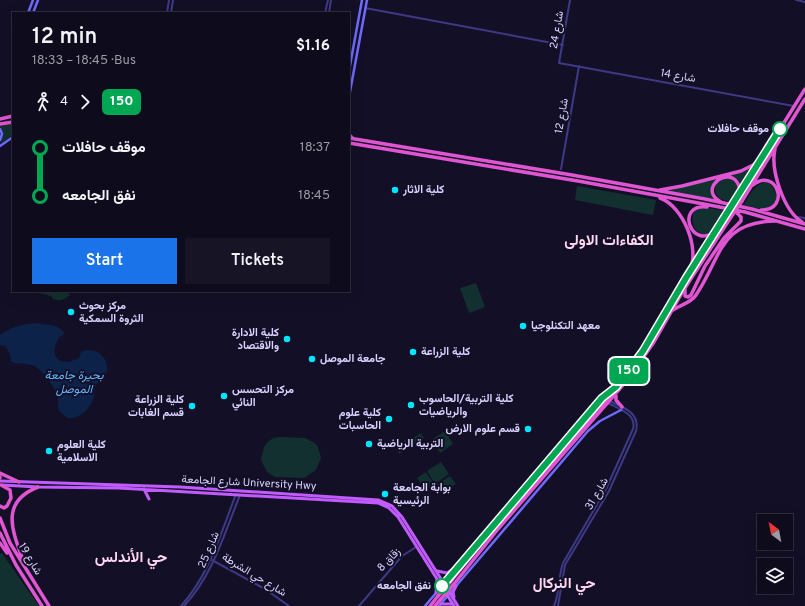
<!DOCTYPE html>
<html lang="en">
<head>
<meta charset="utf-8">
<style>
	body { margin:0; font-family:Overpass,Vazirmatn,sans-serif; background:#171425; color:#f1f3f6; height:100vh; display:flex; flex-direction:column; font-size:15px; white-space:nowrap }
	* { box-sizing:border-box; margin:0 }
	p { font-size:13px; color:#9b9ba3 }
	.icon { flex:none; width:22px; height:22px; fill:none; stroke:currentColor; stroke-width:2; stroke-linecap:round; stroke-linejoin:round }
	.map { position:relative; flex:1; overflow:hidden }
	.details { position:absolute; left:12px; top:12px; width:338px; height:280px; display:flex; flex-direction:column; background:#0e0b1c; border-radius:0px; box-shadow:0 4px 16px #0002,0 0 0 1px #2e2b3b }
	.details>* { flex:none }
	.badge { padding:0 8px; border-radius:6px; font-size:14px; line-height:26px }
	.needle { width:26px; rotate:328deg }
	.buttons { position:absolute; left:757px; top:514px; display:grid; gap:8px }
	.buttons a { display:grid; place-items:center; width:36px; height:36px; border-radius:0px; background:#0e0b1c; box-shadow:0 4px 16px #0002,0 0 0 1px #2e2b3b; font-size:20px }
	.map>.badge { position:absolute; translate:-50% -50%; box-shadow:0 0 0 2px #fff }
	.legs { display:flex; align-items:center; gap:6px; height:44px; padding:0 20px; font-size:13px }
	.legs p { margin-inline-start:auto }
	.summary { display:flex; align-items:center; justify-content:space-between; height:68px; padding:0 20px }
	h1 { font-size:22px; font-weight:600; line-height:30px }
	.primary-button { display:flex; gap:8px; margin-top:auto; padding:8px 20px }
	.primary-button a { flex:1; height:46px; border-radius:0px; background:#1a73e8; color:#fff; font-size:16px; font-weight:600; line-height:46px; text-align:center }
	.primary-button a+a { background:#171425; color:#f1f3f6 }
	ul { padding:0 20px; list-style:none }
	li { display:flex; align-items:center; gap:14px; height:48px; font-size:15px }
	li i { display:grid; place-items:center; width:6px; height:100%; margin:0 5px; background:currentColor }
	li i::after { content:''; width:10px; height:10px; margin:-5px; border:3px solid; border-radius:50%; background:#0e0b1c }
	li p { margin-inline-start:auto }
	li:first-child i { background:linear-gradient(#0000 50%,currentColor 0) }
	li:last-child i { background:linear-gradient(currentColor 50%,#0000 0) }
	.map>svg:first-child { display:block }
	.green { fill:#12302f }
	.water { fill:#0c2248 }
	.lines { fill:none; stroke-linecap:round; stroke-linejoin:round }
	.tertiary { stroke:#3d3a85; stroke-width:2 }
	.secondary { stroke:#6f6bff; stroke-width:2.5 }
	.primary { stroke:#c25bff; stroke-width:3 }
	.trunk { stroke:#e055d1; stroke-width:3.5 }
	.trunk-bridge { stroke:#e055d1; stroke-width:3.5 }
	.line-1-casing { stroke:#fff; stroke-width:9 }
	.line-1 { stroke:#00a651; stroke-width:6 }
	.stop-1-dot { fill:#fff; stroke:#00a651; stroke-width:2 }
	.poi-dot { fill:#00e5ff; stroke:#130f26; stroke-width:1.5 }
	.labels { text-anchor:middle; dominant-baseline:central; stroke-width:4; stroke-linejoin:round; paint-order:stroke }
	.street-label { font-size:11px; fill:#d9d4ff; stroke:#130f26 }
	.stop-label { font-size:11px; font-weight:bold; fill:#d9d4ff; stroke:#130f26; text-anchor:end }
	.poi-label { font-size:11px; font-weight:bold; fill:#d9d4ff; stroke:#130f26; text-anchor:start }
	.water-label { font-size:12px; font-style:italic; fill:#62b6ff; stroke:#130f26 }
	.district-label { font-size:15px; font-weight:bold; fill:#ffd6f0; stroke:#130f26 }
</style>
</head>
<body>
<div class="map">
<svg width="805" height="606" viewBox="0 0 805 606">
	<rect width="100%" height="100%" fill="#130f26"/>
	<path class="green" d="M13,123V135L0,144L3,135L0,126Z
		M757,165L743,187L738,179L728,176L746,171Z
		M718,178L712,188L716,199L668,191Z
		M724,179H732L739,186L738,195L732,202L720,199C712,191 714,184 724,179Z
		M766,182C776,186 782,203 769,208C761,211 751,206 744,205C750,194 754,185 766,182Z
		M577,186L656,200L653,215L575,200Z
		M702,207L727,211C723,217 720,226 715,230C701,242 688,226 694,212Z
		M476,283L485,307L469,313L460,288Z
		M32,291H67L70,295C64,300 61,301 53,299L52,297C45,293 37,294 32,291Z
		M445,431L453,444L440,453L431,440Z
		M421,433L424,438L399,454L395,447L410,437L412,439Z
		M279,437L305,438L315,443L318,447L321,458L316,470L304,478L275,477L267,472L261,460C264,447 264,440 279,437Z
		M441,462L449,474L435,484L427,471Z
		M426,472L434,484L425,490L417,478Z
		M450,476L456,484L441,493L436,485Z
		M2,553L39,606H0V554Z"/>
	<path class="water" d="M38,323C49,326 57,323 64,333L63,335L59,337C55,346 51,353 60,361L69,362L79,358L81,352C95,345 109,357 107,371C106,378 99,380 96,385C94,389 95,393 94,397C91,408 79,420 67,418L59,411C58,407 58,403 58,399C56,388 42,368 31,365C24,363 16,365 10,361C12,356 8,350 5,346L0,345V335C12,326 24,324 38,323Z"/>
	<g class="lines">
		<path class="tertiary" d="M570,0L559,63L794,106
			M796,0L805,2
			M365,8L563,45
			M167,13L169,0
			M171,13L173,0
			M325,13L328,0
			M329,13L331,0
			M561,169L579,66
			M797,217L805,218
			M610,401L618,405
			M210,559L265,589L289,606
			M181,606C209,575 221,533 236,494
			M184,606C213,575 224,534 240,495
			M359,606L402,556L416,547
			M554,606C560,592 558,577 563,563L606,489L633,429C637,414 619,409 608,403
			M558,606L565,565L609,491L636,431C639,419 633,412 622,407"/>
		<path class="secondary" d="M28,13L33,0
			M33,13L38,0
			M349,71L362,0
			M349,97L367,0
			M0,129L2,134L0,140
			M349,134L353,138
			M0,146L13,137
			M425,606L596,404L613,389
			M439,606L588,431L600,421L621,410"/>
		<path class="primary" d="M0,481L180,487L378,500L392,506L402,517L458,606
			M2,485L38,487L119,488L378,503L389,508L398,517L454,606
			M144,489L149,499
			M437,571L447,573L458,566
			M436,593L437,579
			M454,597L453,592L456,586
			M441,604H453"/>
		<path class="trunk" d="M0,119L13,116
			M0,124L13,122
			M349,138L572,175L705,199L752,209L805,224
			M349,143L578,181L704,204L745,212L805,229
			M775,149C770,170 784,211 802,222
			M753,185C776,166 792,210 761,210
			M660,190L682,186L741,171L753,165L761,158
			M660,198C683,206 700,248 690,270
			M736,200L805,89
			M742,201L805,99
			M721,202C698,190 726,167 737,182C740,186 740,190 739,194
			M707,207C674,204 692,251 715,231
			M685,289V296L688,297L691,295L705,266L724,238L741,221V217L736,212
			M673,310C680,305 691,303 696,295C722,257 718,222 776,221
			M616,395V400L622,407
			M577,427L585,422
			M0,473L19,482
			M0,477V478
			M0,506L4,508L7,506L11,498L10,490L1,485
			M0,518L10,543L49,606
			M0,533L16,565L42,606
			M0,543L7,553
			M23,560C12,530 0,502 38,487
			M452,580L495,527L626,376L643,351L726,216
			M454,584L498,529L629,378L654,342L683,291L731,217
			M430,606L438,596
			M435,606L441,599"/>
		<path class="trunk-bridge" d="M726,216L736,200
			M731,217L742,201
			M438,596L452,580
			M441,599L454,584"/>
	</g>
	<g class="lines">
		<g class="line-1-casing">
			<path id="line-1" d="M442,586L602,398L616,387L643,351L686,278L780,129"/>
		</g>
		<use href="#line-1" class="line-1"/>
	</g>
	<g class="stop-1-dot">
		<circle cx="780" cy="129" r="7"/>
		<circle cx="442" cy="586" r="7"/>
	</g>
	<g class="poi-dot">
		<circle cx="395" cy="190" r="4"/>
		<circle cx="71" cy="312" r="4"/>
		<circle cx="523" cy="326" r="4"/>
		<circle cx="287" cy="339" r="4"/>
		<circle cx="413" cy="352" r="4"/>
		<circle cx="312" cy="359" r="4"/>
		<circle cx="224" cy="396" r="4"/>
		<circle cx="411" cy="405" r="4"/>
		<circle cx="192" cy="406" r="4"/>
		<circle cx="389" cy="419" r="4"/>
		<circle cx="528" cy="429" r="4"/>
		<circle cx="369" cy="444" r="4"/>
		<circle cx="49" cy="451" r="4"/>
		<circle cx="385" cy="494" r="4"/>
	</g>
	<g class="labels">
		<g class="street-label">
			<text transform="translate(557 30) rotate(-80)">شارع 24</text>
			<text transform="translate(678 76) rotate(10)">شارع 14</text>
			<text transform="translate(562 116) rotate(-80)">شارع 12</text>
			<text transform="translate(249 483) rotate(3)">شارع الجامعة University Hwy</text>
			<text transform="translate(597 494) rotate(-60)">شارع 31</text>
			<text transform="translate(209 550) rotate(-67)">شارع 25</text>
			<text transform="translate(30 559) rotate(59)">شارع 19</text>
			<text transform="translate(389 560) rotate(-46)">زقاق 8</text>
			<text transform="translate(254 575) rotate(31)">شارع حي الشرطة</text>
		</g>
		<g class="stop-label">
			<text x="769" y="129">موقف حافلات</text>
			<text x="431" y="586">نفق الجامعه</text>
		</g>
		<g class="poi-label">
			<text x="403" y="190">كلية الاثار</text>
			<text x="79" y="306">مركز بحوث<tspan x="79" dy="13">الثروة السمكية</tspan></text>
			<text x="531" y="326">معهد التكنلوجيا</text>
			<text x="279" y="333" text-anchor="end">كلية الادارة<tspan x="279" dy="13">والاقتصاد</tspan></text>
			<text x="421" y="352">كلية الزراعة</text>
			<text x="320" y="359">جامعة الموصل</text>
			<text x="232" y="390">مركز التحسس<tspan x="232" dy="13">النائي</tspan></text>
			<text x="419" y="399">كلية التربية/الحاسوب<tspan x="419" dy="13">والرياضيات</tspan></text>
			<text x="184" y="400" text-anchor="end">كلية الزراعة<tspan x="184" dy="13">قسم الغابات</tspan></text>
			<text x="381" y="413" text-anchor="end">كلية علوم<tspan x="381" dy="13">الحاسبات</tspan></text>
			<text x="520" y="429" text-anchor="end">قسم علوم الارض</text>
			<text x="377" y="444">التربية الرياضية</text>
			<text x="57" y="445">كلية العلوم<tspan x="57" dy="13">الاسلامية</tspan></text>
			<text x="393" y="488">بوابة الجامعة<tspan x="393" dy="13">الرئيسية</tspan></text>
		</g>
		<g class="water-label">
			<text x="74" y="376">بحيرة جامعة<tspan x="74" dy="14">الموصل</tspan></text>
		</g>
		<g class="district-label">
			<text x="609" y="241">الكفاءات الاولى</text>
			<text x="131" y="558">حي الأندلس</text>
			<text x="564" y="584">حي النركال</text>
		</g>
	</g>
</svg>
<div class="buttons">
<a><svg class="needle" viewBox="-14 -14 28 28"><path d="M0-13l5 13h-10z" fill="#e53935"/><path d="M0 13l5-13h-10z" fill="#9b9ba3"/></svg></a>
<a><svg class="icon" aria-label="layers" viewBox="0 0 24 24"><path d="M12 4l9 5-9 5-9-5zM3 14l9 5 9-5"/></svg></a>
</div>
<b class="badge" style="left:629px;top:371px;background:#00a651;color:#fff">150</b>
<section class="details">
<div class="summary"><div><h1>12 min</h1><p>18:33 – 18:45 · Bus</p></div><b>$1.16</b></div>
<div class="legs"><svg class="icon" aria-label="walk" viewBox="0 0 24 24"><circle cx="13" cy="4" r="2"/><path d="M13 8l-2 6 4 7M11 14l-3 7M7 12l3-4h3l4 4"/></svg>4<svg class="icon" aria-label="forward" viewBox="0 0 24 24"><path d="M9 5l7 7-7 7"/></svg><b class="badge" style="background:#00a651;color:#fff">150</b></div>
<ul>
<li><i style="color:#00a651"></i><b>موقف حافلات</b><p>18:37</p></li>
<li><i style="color:#00a651"></i><b>نفق الجامعه</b><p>18:45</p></li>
</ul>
<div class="primary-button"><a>Start</a><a>Tickets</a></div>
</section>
</div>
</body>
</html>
